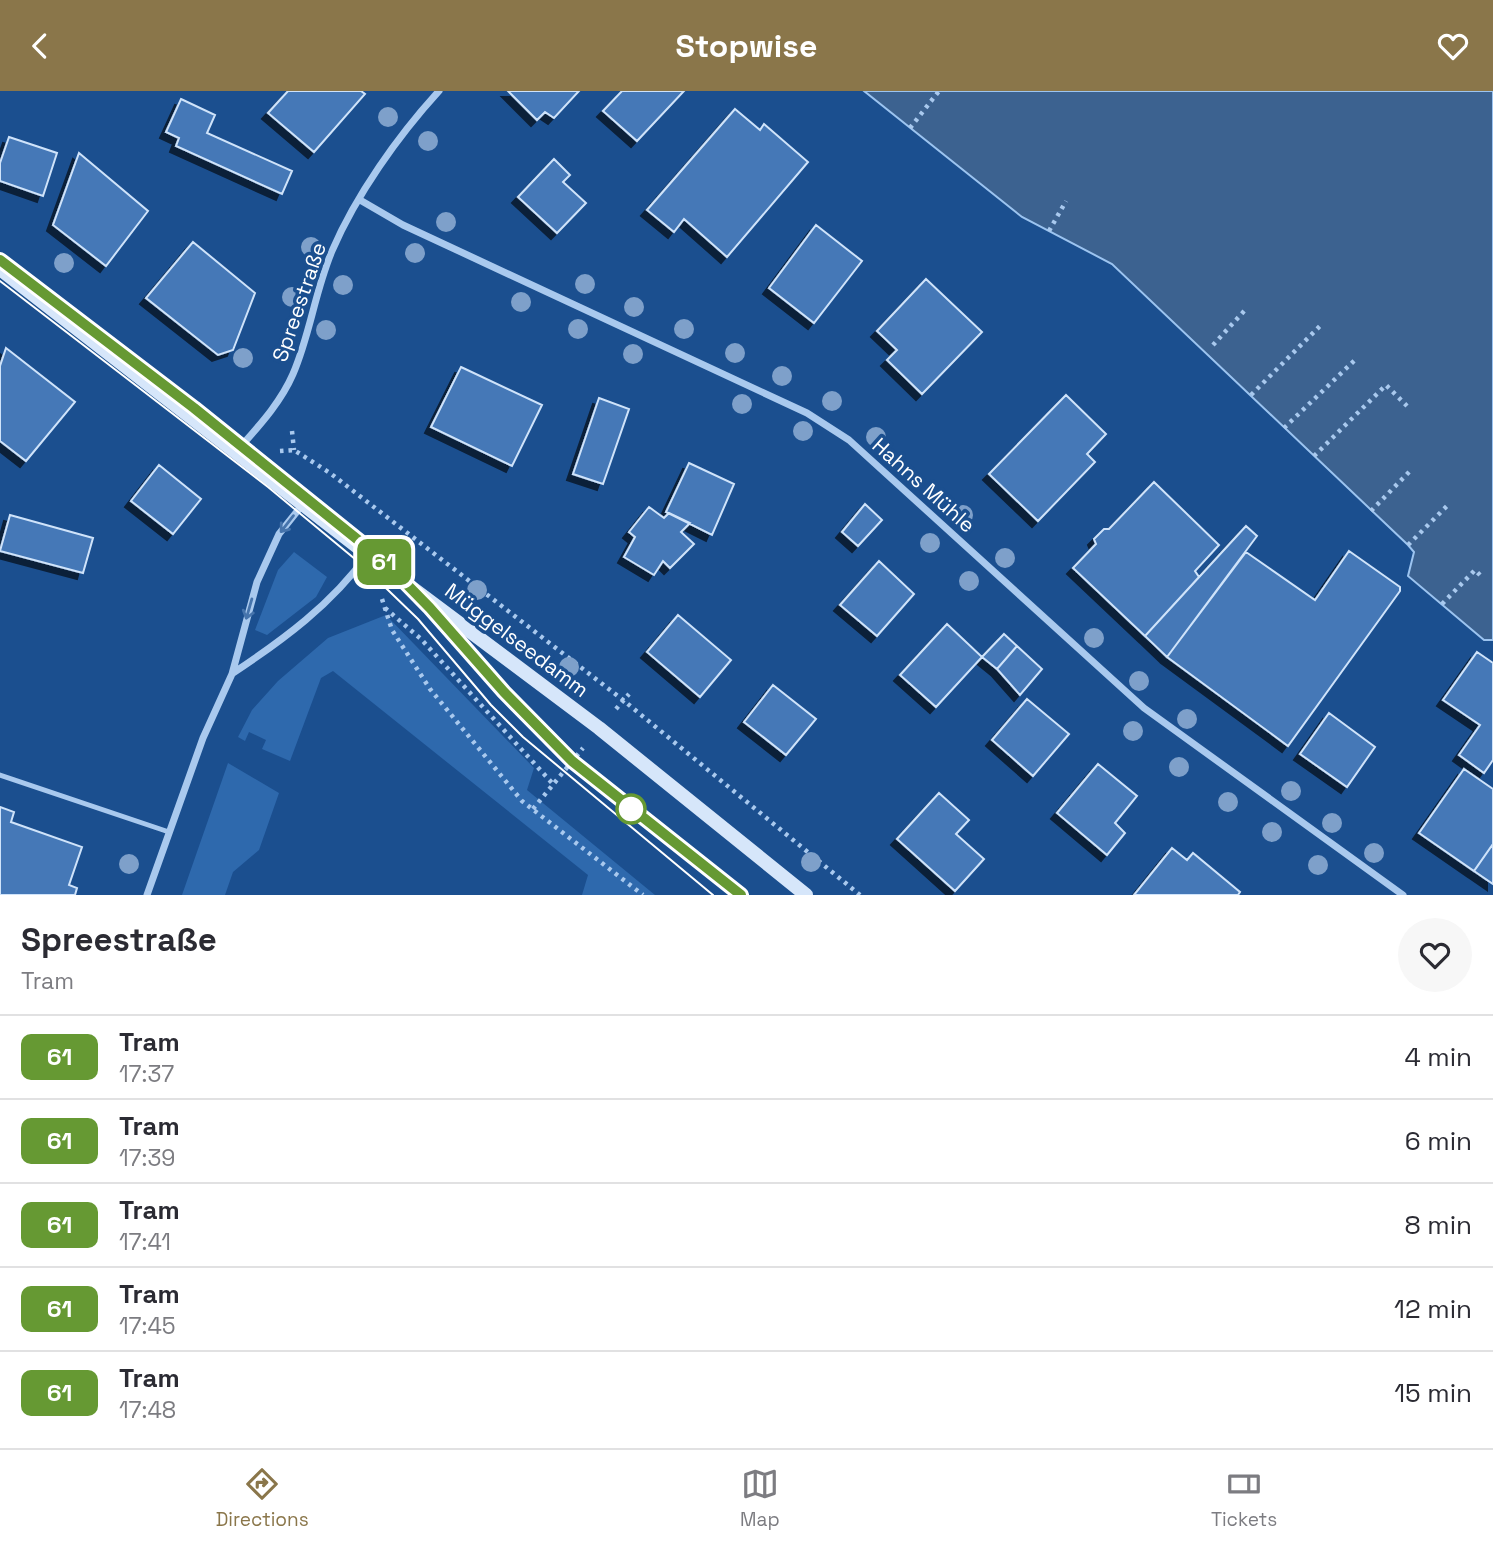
<!DOCTYPE html>
<html lang="en">
<head>
<meta charset="utf-8">
<style>
	body { margin:0; font-family:"Space Grotesk",sans-serif; background:#f7f7f7; color:#2b2b33; height:100vh; display:flex; flex-direction:column; font-size:26px; white-space:nowrap }
	* { box-sizing:border-box; margin:0 }
	p { font-size:23px; color:#7c7c81 }
	.icon { flex:none; width:38px; height:38px; fill:none; stroke:currentColor; stroke-width:2; stroke-linecap:round; stroke-linejoin:round }
	.map { position:relative; height:804px; overflow:hidden }
	.details { display:flex; flex-direction:column; background:#fff; flex:1 }
	.details>* { flex:none }
	.badge { padding:0 14px; border-radius:10px; font-size:24px; line-height:46px }
	.map>.badge { position:absolute; translate:-50% -50%; box-shadow:0 0 0 4px #fff }
	.round { display:grid; place-items:center; flex:none; width:74px; height:74px; border-radius:37px; background:#f7f7f7 }
	.overview { display:flex; align-items:center; justify-content:space-between; height:119px; padding:0 21px }
	h1 { font-size:33px; font-weight:800; line-height:52px }
	ul { padding:0; list-style:none }
	li { display:flex; align-items:center; gap:21px; height:84px; padding:0 21px; border-top:2px solid #e1e1e2 }
	li div { flex:1 }
	li b { display:block; font-size:26px }
	li em { font-style:normal }
	li .badge { min-width:77px; font-weight:700; text-align:center }
	header { display:flex; justify-content:space-between; align-items:center; height:91px; padding:0 21px; background:#8a764a; color:#fff; font-size:32px; font-weight:800 }
	.tabs { display:flex; justify-content:space-around; align-items:center; height:98px; border-top:2px solid #e1e1e2; background:#fff; font-size:19px; color:#7c7c81 }
	.tabs a { display:grid; justify-items:center; gap:4px }
	.tabs .selected { color:#8a764a }
	.map>svg:first-child { display:block }
	.green { fill:#2e69ad }
	.water { fill:#3c6290; stroke:#9cc4f0; stroke-width:2 }
	.building { fill:#4478b7; stroke:#cfe3fa; stroke-width:2; filter:url(#shadow) }
	.lines { fill:none; stroke-linecap:round; stroke-linejoin:round }
	.path { stroke:#a9c9ee; stroke-width:4.5; stroke-dasharray:3.5 5; stroke-linecap:butt }
	.lane { stroke:#a9c9ee; stroke-width:5 }
	.street { stroke:#a9c9ee; stroke-width:7 }
	.secondary { stroke:#d6e6fa; stroke-width:14 }
	.tram { stroke:#fff; stroke-width:2 }
	.tree { fill:#7ea0ca }
	.oneway { stroke:#4674ac }
	.line-casing { stroke:#fff; stroke-width:16 }
	.line { stroke:#693; stroke-width:10 }
	.stop-dot { fill:#fff; stroke:#693; stroke-width:3.5 }
	.labels { text-anchor:middle; dominant-baseline:central; stroke-width:7; stroke-linejoin:round; paint-order:stroke }
	.street-label { font-size:21px; fill:#fff; stroke:#1b4f8f }
</style>
</head>
<body>
<header><svg class="icon" aria-label="back" viewBox="0 0 24 24"><path d="M15 5l-7 7 7 7"/></svg>Stopwise<svg class="icon" aria-label="heart" viewBox="0 0 24 24"><path d="M12 20l-8-8c-3-5 5-10 8-4 3-6 11-1 8 4z"/></svg></header>
<div class="map">
<svg width="1493" height="804" viewBox="0 0 1493 804">
	<defs>
		<filter id="shadow"><feDropShadow dx="-6" dy="6" stdDeviation="0" flood-color="#0009"/></filter>
	</defs>
	<rect width="100%" height="100%" fill="#1b4f8f"/>
	<path class="green" d="M294,461L327,486L316,506L267,544L255,539L278,479Z
		M386,524L534,677L527,699L655,804H582L588,784L333,580L321,587L290,670L262,658L266,649L249,641L245,650L238,646L252,619L278,590L328,547Z
		M228,672L279,702L259,759L233,781L225,804H182Z"/>
	<path class="water" d="M864,0H1493V549H1484L1408,485L1414,461L1408,454L1112,173L1022,126Z"/>
	<path class="building" d="M288,0H361L365,3L314,61L268,22Z
		M508,0H579L554,27L545,21L537,29Z
		M622,0H684L637,50L603,20Z
		M181,8L215,24L207,42L292,80L282,103L176,55L179,47L166,41Z
		M735,18L760,39L764,33L808,71L727,166L684,128L674,141L647,119Z
		M9,46L57,62L43,105L0,90V72Z
		M79,62L148,120L106,175L53,134Z
		M554,68L570,84L563,91L586,112L557,142L518,106Z
		M816,134L862,170L814,232L769,197Z
		M193,151L255,202L233,259L218,264L146,207Z
		M926,188L982,241L922,303L887,269L897,259L877,240Z
		M6,257L75,311L26,370L0,350V275Z
		M461,276L542,314L512,375L431,336Z
		M1066,304L1106,343L1087,363L1095,371L1038,430L989,383Z
		M599,307L629,318L603,393L573,383Z
		M689,372L734,393L712,444L666,421Z
		M159,374L201,408L173,443L131,410Z
		M1154,391L1219,454L1195,480L1199,486L1145,545L1073,477L1096,453L1094,448L1104,438H1109Z
		M865,413L882,429L858,455L842,441Z
		M649,416L664,427L669,422L690,432L681,441L694,453L670,477L663,470L654,484L624,466L635,446L629,441Z
		M10,424L93,447L83,482L0,460Z
		M1246,435L1257,445L1167,566L1145,545Z
		M1349,460L1400,496V500L1288,655L1167,566L1246,461L1315,509Z
		M879,470L914,503L877,545L840,514Z
		M678,524L731,569L700,606L647,561Z
		M947,533L982,566L936,616L900,584Z
		M1004,543L1017,555L997,578L982,566Z
		M1017,555L1042,578L1020,604L997,578Z
		M1477,561L1493,572V669L1484,682L1459,664L1480,634L1443,609Z
		M773,594L816,628L786,664L744,631Z
		M1027,608L1069,643L1033,685L992,649Z
		M1329,622L1375,656L1347,696L1300,663Z
		M1098,673L1137,705L1115,732L1125,742L1107,764L1057,722Z
		M1464,678L1493,698V753L1474,780L1419,742Z
		M939,702L969,729L956,743L984,768L955,800L897,748Z
		M0,716L14,721L11,731L82,756L69,794L77,797L75,804H0Z
		M1493,753V793L1474,780Z
		M1172,757L1187,769L1193,762L1240,801L1238,804H1134Z"/>
	<g class="lines">
		<path class="path" d="M910,37L939,0
			M1049,140L1066,110
			M1213,254L1246,218
			M1251,304L1323,232
			M1284,337L1357,267
			M292,340L294,359
			M280,360L294,359L330,382L623,609L860,804
			M1314,365L1386,294L1407,315
			M1371,420L1411,379
			M1408,454L1447,415
			M382,508L392,539L430,598L522,710L643,804
			M1442,513L1475,479L1480,484
			M385,517L421,548L553,693
			M616,618L629,603
			M533,718L583,657"/>
		<path class="lane" d="M0,684L169,741"/>
		<path class="street" d="M360,109L403,134L807,322L849,349L1144,617L1403,804
			M236,361C257,337 280,313 293,283C310,244 315,200 332,160C356,104 398,45 439,0
			M233,582C283,549 332,513 367,464
			M147,804L203,647L232,583L257,491L279,443L303,413"/>
		<path class="secondary" d="M0,178L368,464L599,637L806,804"/>
		<path class="tram" d="M0,169L194,317L383,469L430,517L504,601L572,670L741,804
			M0,190L268,396L361,473L418,528L491,614L523,646L713,804"/>
	</g>
	<g class="tree">
		<circle cx="388" cy="26" r="10"/>
		<circle cx="428" cy="50" r="10"/>
		<circle cx="446" cy="131" r="10"/>
		<circle cx="311" cy="156" r="10"/>
		<circle cx="415" cy="162" r="10"/>
		<circle cx="64" cy="172" r="10"/>
		<circle cx="585" cy="193" r="10"/>
		<circle cx="343" cy="194" r="10"/>
		<circle cx="292" cy="206" r="10"/>
		<circle cx="521" cy="211" r="10"/>
		<circle cx="634" cy="216" r="10"/>
		<circle cx="578" cy="238" r="10"/>
		<circle cx="684" cy="238" r="10"/>
		<circle cx="326" cy="239" r="10"/>
		<circle cx="735" cy="262" r="10"/>
		<circle cx="633" cy="263" r="10"/>
		<circle cx="243" cy="267" r="10"/>
		<circle cx="782" cy="285" r="10"/>
		<circle cx="832" cy="310" r="10"/>
		<circle cx="742" cy="313" r="10"/>
		<circle cx="803" cy="340" r="10"/>
		<circle cx="876" cy="346" r="10"/>
		<circle cx="963" cy="424" r="10"/>
		<circle cx="930" cy="452" r="10"/>
		<circle cx="1005" cy="467" r="10"/>
		<circle cx="969" cy="490" r="10"/>
		<circle cx="477" cy="499" r="10"/>
		<circle cx="1094" cy="547" r="10"/>
		<circle cx="569" cy="576" r="10"/>
		<circle cx="1139" cy="590" r="10"/>
		<circle cx="1187" cy="628" r="10"/>
		<circle cx="1133" cy="640" r="10"/>
		<circle cx="1179" cy="676" r="10"/>
		<circle cx="1291" cy="700" r="10"/>
		<circle cx="1228" cy="711" r="10"/>
		<circle cx="1332" cy="732" r="10"/>
		<circle cx="1272" cy="741" r="10"/>
		<circle cx="1374" cy="762" r="10"/>
		<circle cx="811" cy="771" r="10"/>
		<circle cx="129" cy="773" r="10"/>
		<circle cx="1318" cy="774" r="10"/>
	</g>
	<defs><path id="oneway-shaft" d="M-6 0H5M1.5-3L5.5 0L1.5 3" fill="none" stroke-width="1.6" stroke-linecap="round" stroke-linejoin="round" transform="scale(1.75)"/></defs>
	<g class="oneway">
		<use href="#oneway-shaft" transform="translate(287 433) rotate(128)"/>
		<use href="#oneway-shaft" transform="translate(249 518) rotate(106)"/>
	</g>
	<g class="lines">
		<g class="line-casing">
			<path id="line" d="M0,169L194,317L383,469L430,517L504,601L572,670L741,804"/>
		</g>
		<use href="#line" class="line"/>
	</g>
	<circle class="stop-dot" cx="631" cy="718" r="14"/>
	<g class="labels">
		<g class="street-label">
			<text transform="translate(299 211) rotate(-71)">Spreestraße</text>
			<text transform="translate(924 394) rotate(42)">Hahns Mühle</text>
			<text transform="translate(517 549) rotate(37)">Müggelseedamm</text>
		</g>
	</g>
</svg>
<b class="badge" style="left:384px;top:471px;background:#693;color:#fff">61</b>
</div>
<section class="details">
<div class="overview"><div><h1>Spreestraße</h1><p>Tram</p></div><a class="round"><svg class="icon" aria-label="heart" viewBox="0 0 24 24"><path d="M12 20l-8-8c-3-5 5-10 8-4 3-6 11-1 8 4z"/></svg></a></div>
<ul>
<li><span class="badge" style="background:#693;color:#fff">61</span><div><b>Tram</b><p>17:37</p></div><em>4 min</em></li>
<li><span class="badge" style="background:#693;color:#fff">61</span><div><b>Tram</b><p>17:39</p></div><em>6 min</em></li>
<li><span class="badge" style="background:#693;color:#fff">61</span><div><b>Tram</b><p>17:41</p></div><em>8 min</em></li>
<li><span class="badge" style="background:#693;color:#fff">61</span><div><b>Tram</b><p>17:45</p></div><em>12 min</em></li>
<li><span class="badge" style="background:#693;color:#fff">61</span><div><b>Tram</b><p>17:48</p></div><em>15 min</em></li>
</ul>
</section>
<nav class="tabs">
<a class="selected"><svg class="icon" aria-label="directions" viewBox="0 0 24 24"><path d="M12 3l9 9-9 9-9-9zM9 14v-3h6M13 9l2 2-2 2"/></svg>Directions</a>
<a><svg class="icon" aria-label="map" viewBox="0 0 24 24"><path d="M3 6l6-2 6 2 6-2v14l-6 2-6-2-6 2zM9 4v14M15 6v14"/></svg>Map</a>
<a><svg class="icon" aria-label="tickets" viewBox="0 0 24 24"><path d="M3 7h18v10H3zM15 7v10"/></svg>Tickets</a>
</nav>
</body>
</html>
